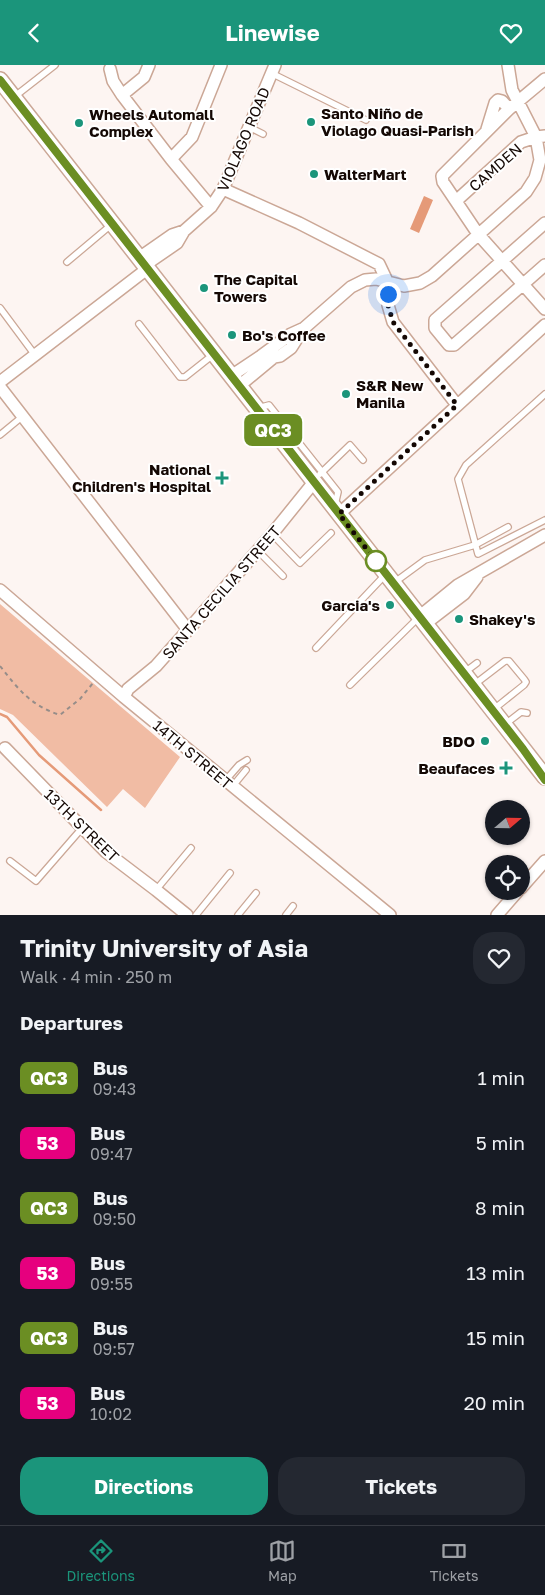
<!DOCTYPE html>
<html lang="en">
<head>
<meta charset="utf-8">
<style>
	body { margin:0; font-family:"Golos Text",sans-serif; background:#242831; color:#f1f3f6; height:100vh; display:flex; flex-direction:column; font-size:19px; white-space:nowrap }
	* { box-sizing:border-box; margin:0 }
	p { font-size:16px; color:#9ea1a6 }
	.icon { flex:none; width:28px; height:28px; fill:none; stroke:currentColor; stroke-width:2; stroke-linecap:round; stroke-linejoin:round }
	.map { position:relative; height:850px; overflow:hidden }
	.drawer { display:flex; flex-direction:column; background:#171b24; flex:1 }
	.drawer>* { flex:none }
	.badge { padding:0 10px; border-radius:8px; font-size:18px; line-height:32px }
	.needle { width:32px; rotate:70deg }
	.controls { position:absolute; left:485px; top:735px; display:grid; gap:10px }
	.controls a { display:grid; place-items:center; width:45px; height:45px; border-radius:50%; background:#171b24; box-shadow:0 1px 4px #0004; font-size:25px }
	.you { position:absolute; width:25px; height:25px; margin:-12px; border:4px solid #fff; border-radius:50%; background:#1a73e8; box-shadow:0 0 0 8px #1a73e833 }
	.map>.badge { position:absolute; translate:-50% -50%; box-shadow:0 0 0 2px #fff }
	h2 { padding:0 20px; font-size:19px; line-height:45px }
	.round { display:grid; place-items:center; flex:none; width:52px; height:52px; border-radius:20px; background:#242831 }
	.headline { display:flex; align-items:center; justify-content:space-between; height:85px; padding:0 20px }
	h1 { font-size:24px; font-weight:700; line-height:38px }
	.button { display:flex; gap:10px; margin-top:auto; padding:10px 20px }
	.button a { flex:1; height:58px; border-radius:20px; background:#1b957b; color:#fff; font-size:20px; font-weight:700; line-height:58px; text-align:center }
	.button a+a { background:#242831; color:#f1f3f6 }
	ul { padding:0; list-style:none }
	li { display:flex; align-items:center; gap:15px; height:65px; padding:0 20px }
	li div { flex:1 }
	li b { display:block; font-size:19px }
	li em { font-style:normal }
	li .badge { min-width:55px; font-weight:700; text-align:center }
	header { display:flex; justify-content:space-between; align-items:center; height:65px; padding:0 20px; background:#1b957b; color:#fff; font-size:22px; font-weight:700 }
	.dock { display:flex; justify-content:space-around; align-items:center; height:70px; border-top:1px solid #363941; background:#171b24; font-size:14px; color:#9ea1a6 }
	.dock a { display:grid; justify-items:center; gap:2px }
	.dock .selected { color:#1b957b }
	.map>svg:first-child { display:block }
	.grass { fill:#f1bca4 }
	.water { fill:#e59a78 }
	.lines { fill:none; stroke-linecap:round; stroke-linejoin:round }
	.stream { stroke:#e59a78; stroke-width:2.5 }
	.service-casing { stroke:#cba796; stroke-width:8 }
	.minor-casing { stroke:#cba796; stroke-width:14 }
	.secondary-casing { stroke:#cba796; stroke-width:18 }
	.path { stroke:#968d89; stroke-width:2; stroke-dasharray:4 4; stroke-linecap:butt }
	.service { stroke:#fff; stroke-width:5.5 }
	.minor { stroke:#fff; stroke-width:11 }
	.secondary { stroke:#fff; stroke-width:15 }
	.line-casing { stroke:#fff; stroke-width:11 }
	.line { stroke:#6b8e23; stroke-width:8 }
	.walk { stroke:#140804; stroke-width:5; stroke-dasharray:0 9 }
	.poi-dot { fill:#1b957b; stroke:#fff; stroke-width:2 }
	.stop-dot { fill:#fff; stroke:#6b8e23; stroke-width:2.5 }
	.labels { text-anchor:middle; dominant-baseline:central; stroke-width:4; stroke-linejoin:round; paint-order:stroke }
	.poi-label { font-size:15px; font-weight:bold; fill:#140804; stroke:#fff; text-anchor:start }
	.street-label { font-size:15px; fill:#140804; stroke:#fff }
</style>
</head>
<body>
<header><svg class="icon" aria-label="back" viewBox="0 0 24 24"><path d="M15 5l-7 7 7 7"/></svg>Linewise<svg class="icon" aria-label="heart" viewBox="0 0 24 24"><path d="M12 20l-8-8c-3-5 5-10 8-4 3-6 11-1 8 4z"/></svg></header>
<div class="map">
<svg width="545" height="850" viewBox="0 0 545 850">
	<rect width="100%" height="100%" fill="#fdf5f2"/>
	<path class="grass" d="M0,539L180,692L145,743L123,724L107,742L13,650L0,644Z"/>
	<path class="water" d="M424,131L433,135L419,168L410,164Z"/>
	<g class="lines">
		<path class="stream" d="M0,649L7,652L39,690L101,745"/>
		<g class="service-casing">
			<path id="service" d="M271,8L366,55
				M14,32L55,0
				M249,62L263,69
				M67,197L111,160
				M0,243L35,290
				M139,259L180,312H185L214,289
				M545,329L466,400L458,414L478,489L545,455
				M258,343L269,340L338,427L335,440
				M0,370L23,351
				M320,409L350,380L363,395
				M272,469L300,498L331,468
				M257,485L283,511
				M395,517L425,495L475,480L508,462
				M316,583L386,509
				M465,607L477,598
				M475,619L505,596H509L524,614L526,617L524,620L494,644
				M350,620L418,553
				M504,660L521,647L527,648
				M225,716L239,700L247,695
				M232,722L246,705
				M10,796L36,816L83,762
				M156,825L191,783
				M196,850L230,808
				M238,850L256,828
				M286,850L293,841"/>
		</g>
		<g class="minor-casing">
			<path id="minor" d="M110,4L113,16L122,30L171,94L211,142
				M545,14L509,44L442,111L443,117L478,169L545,244
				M122,30L144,12L149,0
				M487,64L495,38L498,35L502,36L509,44
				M171,94L192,72L221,0
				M223,124L299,158L379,199L388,218V240L393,257L457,340
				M456,136L521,77L536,72L545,71
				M545,158L435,255V263L449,280H454L545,200
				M139,193L172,170L184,166
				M145,200L177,178L184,166L211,142L223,124L275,0
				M231,311L261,291L291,269L302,264
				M0,317L147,204
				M239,321L274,292L280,291L291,283L303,264L351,222L365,215L376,214L404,221L420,218L432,211L526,127L535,113L540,95L536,72L512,25L508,0
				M0,322L188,565
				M339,449L545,260
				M0,525L124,632L390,850
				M420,551L458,520L545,470
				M425,559L464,529L477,512
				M124,632L128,624L156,601L188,565L272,469L314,417
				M5,683L106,787L156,825L187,850
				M521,823L545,796
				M497,850L518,826"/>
		</g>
		<g class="secondary-casing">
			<path id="secondary" d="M0,15L545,712"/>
		</g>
		<path class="path" d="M0,601C19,625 30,640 60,650L80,634L93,618"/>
		<use href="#service" class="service"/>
		<use href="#minor" class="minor"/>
		<use href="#secondary" class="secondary"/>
	</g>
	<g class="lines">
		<g class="line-casing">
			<path id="line" d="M0,15L523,684L545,715"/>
		</g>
		<use href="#line" class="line"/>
		<path class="walk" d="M376,496L339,449L457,340L393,257L388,240V229"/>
	</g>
	<g class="poi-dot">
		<circle cx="311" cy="57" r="5"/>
		<circle cx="79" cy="58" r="5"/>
		<circle cx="314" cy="109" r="5"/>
		<circle cx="204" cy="223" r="5"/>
		<circle cx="232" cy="270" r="5"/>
		<circle cx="346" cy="329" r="5"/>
		<path d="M219.5 405.5h5v5h5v5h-5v5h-5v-5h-5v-5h5z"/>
		<circle cx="390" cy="540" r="5"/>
		<circle cx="459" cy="554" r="5"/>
		<circle cx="485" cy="676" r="5"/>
		<path d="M503.5 695.5h5v5h5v5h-5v5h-5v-5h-5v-5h5z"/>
	</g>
	<circle class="stop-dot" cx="376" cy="496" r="10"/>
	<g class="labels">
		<g class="poi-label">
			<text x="321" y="48">Santo Niño de<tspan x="321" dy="17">Violago Quasi-Parish</tspan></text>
			<text x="89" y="49">Wheels Automall<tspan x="89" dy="17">Complex</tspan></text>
			<text x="324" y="109">WalterMart</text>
			<text x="214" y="214">The Capital<tspan x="214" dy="17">Towers</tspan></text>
			<text x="242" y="270">Bo's Coffee</text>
			<text x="356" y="320">S&amp;R New<tspan x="356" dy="17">Manila</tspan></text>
			<text x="211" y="404" text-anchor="end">National<tspan x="211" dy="17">Children's Hospital</tspan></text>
			<text x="380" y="540" text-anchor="end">Garcia's</text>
			<text x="469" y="554">Shakey's</text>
			<text x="475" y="676" text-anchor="end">BDO</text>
			<text x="495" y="703" text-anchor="end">Beaufaces</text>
		</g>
		<g class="street-label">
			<text transform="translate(243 74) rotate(-67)">VIOLAGO ROAD</text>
			<text transform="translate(495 102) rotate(-41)">CAMDEN</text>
			<text transform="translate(221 527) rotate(-49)">SANTA CECILIA STREET</text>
			<text transform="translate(193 689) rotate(40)">14TH STREET</text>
			<text transform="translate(82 760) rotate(44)">13TH STREET</text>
		</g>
	</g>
</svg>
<div class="controls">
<a><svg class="needle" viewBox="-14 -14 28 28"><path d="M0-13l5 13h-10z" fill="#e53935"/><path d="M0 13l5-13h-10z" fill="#9ea1a6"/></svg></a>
<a><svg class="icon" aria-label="locate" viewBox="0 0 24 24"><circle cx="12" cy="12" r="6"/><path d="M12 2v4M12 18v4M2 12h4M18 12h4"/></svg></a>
</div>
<div class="you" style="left:388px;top:229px"></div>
<b class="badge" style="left:273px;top:365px;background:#6b8e23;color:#fff">QC3</b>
</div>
<section class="drawer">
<div class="headline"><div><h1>Trinity University of Asia</h1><p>Walk · 4 min · 250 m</p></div><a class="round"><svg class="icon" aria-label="heart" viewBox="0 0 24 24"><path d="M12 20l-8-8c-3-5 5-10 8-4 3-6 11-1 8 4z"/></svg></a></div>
<h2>Departures</h2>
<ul>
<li><span class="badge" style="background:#6b8e23;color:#fff">QC3</span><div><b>Bus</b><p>09:43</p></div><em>1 min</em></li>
<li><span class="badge" style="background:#e6007e;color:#fff">53</span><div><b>Bus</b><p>09:47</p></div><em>5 min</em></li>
<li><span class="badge" style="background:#6b8e23;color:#fff">QC3</span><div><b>Bus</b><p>09:50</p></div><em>8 min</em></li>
<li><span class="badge" style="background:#e6007e;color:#fff">53</span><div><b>Bus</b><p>09:55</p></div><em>13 min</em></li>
<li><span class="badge" style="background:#6b8e23;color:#fff">QC3</span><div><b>Bus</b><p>09:57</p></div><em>15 min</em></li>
<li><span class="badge" style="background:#e6007e;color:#fff">53</span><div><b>Bus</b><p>10:02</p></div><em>20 min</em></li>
</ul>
<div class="button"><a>Directions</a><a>Tickets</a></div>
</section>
<nav class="dock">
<a class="selected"><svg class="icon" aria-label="directions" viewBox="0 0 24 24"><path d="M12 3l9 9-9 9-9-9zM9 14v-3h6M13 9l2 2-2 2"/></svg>Directions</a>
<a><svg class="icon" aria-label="map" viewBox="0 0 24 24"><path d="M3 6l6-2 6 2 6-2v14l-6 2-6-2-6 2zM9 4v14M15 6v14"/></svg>Map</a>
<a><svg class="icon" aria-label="tickets" viewBox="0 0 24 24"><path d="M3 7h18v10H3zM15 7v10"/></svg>Tickets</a>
</nav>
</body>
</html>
